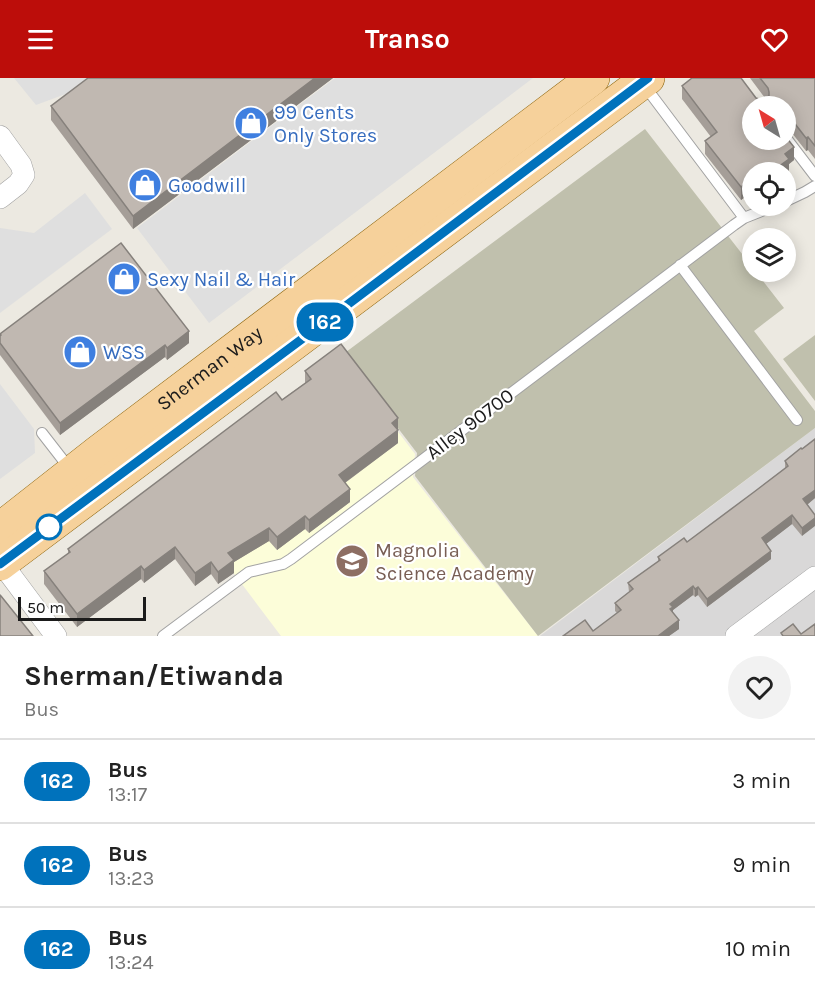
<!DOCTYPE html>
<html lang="en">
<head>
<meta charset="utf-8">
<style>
	body { margin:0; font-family:Karla,sans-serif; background:#f2f2f2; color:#222; height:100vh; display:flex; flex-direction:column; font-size:22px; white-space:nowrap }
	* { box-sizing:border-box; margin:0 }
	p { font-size:20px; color:#767676 }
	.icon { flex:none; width:33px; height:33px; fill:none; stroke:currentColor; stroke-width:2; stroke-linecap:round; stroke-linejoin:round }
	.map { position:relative; height:558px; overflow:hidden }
	.details { display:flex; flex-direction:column; background:#fff; flex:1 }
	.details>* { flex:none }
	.badge { padding:0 12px; border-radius:20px; font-size:21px; line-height:39px }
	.needle { width:39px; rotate:323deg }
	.tools { position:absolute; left:742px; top:18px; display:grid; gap:12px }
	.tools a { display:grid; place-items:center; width:54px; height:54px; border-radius:50%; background:#fff; box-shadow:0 3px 15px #0003; font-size:30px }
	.scale { position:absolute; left:18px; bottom:15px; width:128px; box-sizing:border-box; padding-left:6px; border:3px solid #1b1b1b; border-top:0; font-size:16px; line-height:21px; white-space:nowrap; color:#1b1b1b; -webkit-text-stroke:4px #fff; paint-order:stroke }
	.map>.badge { position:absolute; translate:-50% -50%; box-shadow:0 0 0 3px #fff }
	.round { display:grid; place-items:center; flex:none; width:63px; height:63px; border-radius:32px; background:#f2f2f2 }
	.overview { display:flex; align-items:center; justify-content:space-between; height:102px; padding:0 24px }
	h1 { font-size:28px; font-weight:700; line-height:45px }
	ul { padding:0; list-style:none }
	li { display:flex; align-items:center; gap:18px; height:84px; padding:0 24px; border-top:2px solid #e0e0e0 }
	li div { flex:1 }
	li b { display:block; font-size:22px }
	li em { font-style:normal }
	li .badge { min-width:66px; font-weight:700; text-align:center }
	header { display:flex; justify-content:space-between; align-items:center; height:78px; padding:0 24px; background:#bc0d0a; color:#fff; font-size:27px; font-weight:700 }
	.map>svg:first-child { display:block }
	.residential { fill:#d9d8d8 }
	.education { fill:#fcfdd9 }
	.construction { fill:#c0c0ad }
	.parking { fill:#dfdfdf }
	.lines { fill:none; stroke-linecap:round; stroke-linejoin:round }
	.lane-casing { stroke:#a2a2a2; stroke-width:12 }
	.street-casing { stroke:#a2a2a2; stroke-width:22 }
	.primary-casing { stroke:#8a6107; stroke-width:34 }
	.lane { stroke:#fff; stroke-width:10 }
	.street { stroke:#fff; stroke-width:21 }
	.primary { stroke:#f6d19b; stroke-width:33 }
	.wall { fill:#a59e98 }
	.shaded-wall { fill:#86817c }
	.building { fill:#c0b8b1; stroke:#86817c; stroke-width:1.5 }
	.line-casing { stroke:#fff; stroke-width:14 }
	.line { stroke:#0072bc; stroke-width:9 }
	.stop-dot { fill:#fff; stroke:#0072bc; stroke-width:3 }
	.labels { text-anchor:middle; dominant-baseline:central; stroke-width:4.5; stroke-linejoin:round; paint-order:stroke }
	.shop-label { font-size:20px; fill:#366cbe; stroke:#fff; text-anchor:start }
	.street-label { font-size:20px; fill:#1b1b1b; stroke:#fff }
	.education-label { font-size:20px; fill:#785e54; stroke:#fff; text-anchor:start }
</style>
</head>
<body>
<header><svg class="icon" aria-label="menu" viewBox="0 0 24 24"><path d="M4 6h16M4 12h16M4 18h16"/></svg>Transo<svg class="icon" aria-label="heart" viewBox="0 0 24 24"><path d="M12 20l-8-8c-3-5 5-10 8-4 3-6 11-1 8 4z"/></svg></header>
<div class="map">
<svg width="815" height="558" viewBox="0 0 815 558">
	<rect width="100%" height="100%" fill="#ece9e1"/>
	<path class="residential" d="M815,350V558H540Z"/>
	<path class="education" d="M341,279L415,376L413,399L538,558H281L168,408Z"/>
	<path class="construction" d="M645,51L753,190V194H756L784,230L754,253L815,333V350L538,558L415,398L417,375L342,277Z
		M815,257V323L783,281Z"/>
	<path class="parking" d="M14,0H90L71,14L36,27Z
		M335,0H533L209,245L137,150Z
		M85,115L112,151L0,235V150L34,155Z
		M0,306L34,351L35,375L0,401Z"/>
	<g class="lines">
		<g class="lane-casing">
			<path id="lane" d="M644,7L744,140
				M786,60L815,98
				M786,123L805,114L815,108
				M680,187L797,342
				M42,355L70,391
				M163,558L249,494L283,486L291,481L734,147L744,140L774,128"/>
		</g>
		<g class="street-casing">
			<path id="street" d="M0,58L21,87L24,97L18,106L0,120
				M0,483L56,558
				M736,558L815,499"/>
		</g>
		<g class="primary-casing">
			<g id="primary">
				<path id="s1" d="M0,451L98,374L593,0"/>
				<path d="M0,486L648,0"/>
			</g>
		</g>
		<use href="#lane" class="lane"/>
		<use href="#street" class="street"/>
		<use href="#primary" class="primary"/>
	</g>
	<path class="wall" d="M333,0L133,151L51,42V28Z
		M750,0H815V81L808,72L806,73L792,55L786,53V28H753L794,82L789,86V94H753V113L741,122L705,76V63L711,59L682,21V8L756,20L762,22L765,20Z
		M0,256L189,265L167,282L165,279L60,357L0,277Z
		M305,293L398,340V365L345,405L350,424L309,455L305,451L277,472L269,463L234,484V495L218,506L211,496L195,508L175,481L144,505L141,501L77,549L44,506V493L68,476V471L305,305Z
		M815,361V420L807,427L802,458L792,446L766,466L771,481L707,529L698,517L695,519L693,517L673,532V535L679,551L669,558H563L593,553L617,535L615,533V525L629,514L628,505L658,484V479L687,464L754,414L785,390V383Z"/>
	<path class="shaded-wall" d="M315,0H333L133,151V138Z
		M808,59V72L806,73V60Z
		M794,69V82L789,86V94L786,96V94H771L785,76Z
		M766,89V94H759Z
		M753,99V113L741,122V109Z
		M189,253V265L167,282V270Z
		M165,267V279L60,357V345Z
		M398,340V365L339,409V397L392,345Z
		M350,411V424L309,455V442Z
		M815,412V420L803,430V421Z
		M792,437V446L762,469V460Z
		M305,438V451L277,472V459Z
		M815,440V448L802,458V450Z
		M269,450V463L234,484V495L218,506V494L228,475Z
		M175,469V481L144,505V492Z
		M771,473V481L707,529V521Z
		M211,484V496L195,508V495Z
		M141,488V501L77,549V536Z
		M693,508V517L673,532V537L670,539V526Z
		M698,509V517L695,519V511Z
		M679,542V551L669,558H658Z"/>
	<path class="building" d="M88,0H315L133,138L51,28Z
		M692,0H741L756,20L762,22L769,18V14L768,10L760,0H815V68L808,59L806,60L792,42L786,40V28H753V62H786V59L794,69L785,76L789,81L771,94L766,89L759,94H753V99L741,109L705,63L717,54L682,8Z
		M121,165L189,253L167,270L165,267L60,345L0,265V258L1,257L0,256Z
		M341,266L398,340L392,345L398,352L339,397L350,411L309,442L305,438L277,459L269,450L228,475L234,482L218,494L211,484L195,495L175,469L144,492L141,488L77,536L44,493L70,474L68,471L276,314L282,322L311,301L305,293Z
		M815,361V412L803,421L815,437V440L802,450L792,437L762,460L771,473L707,521L698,509L695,511L693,508L670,526L673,529L670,531L679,542L658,558H563L585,542L593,553L621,532L615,525L633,511L628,505L660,482L658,479L684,460L687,464L754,414L788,388L785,383L801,370L802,371Z
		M0,517L1,518L33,558H0Z
		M793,546L801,556L815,546V558H783L781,555Z"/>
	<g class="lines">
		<g class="line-casing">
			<path id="line" d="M0,486L302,261L648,0"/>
		</g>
		<use href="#line" class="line"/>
	</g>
	<defs>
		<g id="shop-disc" transform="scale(1.725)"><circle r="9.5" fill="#3f7fe0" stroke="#fff"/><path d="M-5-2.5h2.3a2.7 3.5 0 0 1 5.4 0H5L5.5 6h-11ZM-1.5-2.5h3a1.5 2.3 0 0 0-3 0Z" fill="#fff"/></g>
		<g id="school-disc" transform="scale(1.725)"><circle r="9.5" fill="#8d6e63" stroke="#fff"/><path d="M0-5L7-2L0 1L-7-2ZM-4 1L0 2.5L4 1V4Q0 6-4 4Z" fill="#fff"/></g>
	</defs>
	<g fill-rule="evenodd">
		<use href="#shop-disc" x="251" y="45"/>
		<use href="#shop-disc" x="145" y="107"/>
		<use href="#shop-disc" x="124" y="201"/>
		<use href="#shop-disc" x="80" y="274"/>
		<use href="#school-disc" x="352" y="483"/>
	</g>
	<circle class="stop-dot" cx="49" cy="449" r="12"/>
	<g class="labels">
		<g class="shop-label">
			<text x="274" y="34">99 Cents<tspan x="274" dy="23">Only Stores</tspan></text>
			<text x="168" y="107">Goodwill</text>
			<text x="147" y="201">Sexy Nail &amp; Hair</text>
			<text x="103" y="274">WSS</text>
		</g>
		<g class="street-label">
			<text stroke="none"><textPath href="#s1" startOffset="264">Sherman Way</textPath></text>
			<text transform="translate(470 346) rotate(-37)">Alley 90700</text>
		</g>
		<g class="education-label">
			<text x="375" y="472">Magnolia<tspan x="375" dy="23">Science Academy</tspan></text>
		</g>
	</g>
</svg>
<div class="tools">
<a><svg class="needle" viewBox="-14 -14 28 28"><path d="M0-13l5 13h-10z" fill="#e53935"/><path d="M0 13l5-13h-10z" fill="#767676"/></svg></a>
<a><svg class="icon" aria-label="locate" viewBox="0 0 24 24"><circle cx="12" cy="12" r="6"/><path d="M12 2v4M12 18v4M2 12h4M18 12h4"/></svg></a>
<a><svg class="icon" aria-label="layers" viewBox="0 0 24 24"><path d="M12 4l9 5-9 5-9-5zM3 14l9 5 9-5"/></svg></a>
</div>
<div class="scale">50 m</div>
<b class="badge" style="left:325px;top:244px;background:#0072bc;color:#fff">162</b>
</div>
<section class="details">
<div class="overview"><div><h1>Sherman/Etiwanda</h1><p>Bus</p></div><a class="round"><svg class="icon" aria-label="heart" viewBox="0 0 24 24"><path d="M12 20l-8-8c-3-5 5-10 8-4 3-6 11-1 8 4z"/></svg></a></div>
<ul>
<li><span class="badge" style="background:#0072bc;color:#fff">162</span><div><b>Bus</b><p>13:17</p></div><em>3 min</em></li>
<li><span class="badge" style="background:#0072bc;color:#fff">162</span><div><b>Bus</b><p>13:23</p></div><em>9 min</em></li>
<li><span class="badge" style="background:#0072bc;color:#fff">162</span><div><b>Bus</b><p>13:24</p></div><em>10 min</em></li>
</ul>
</section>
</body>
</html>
